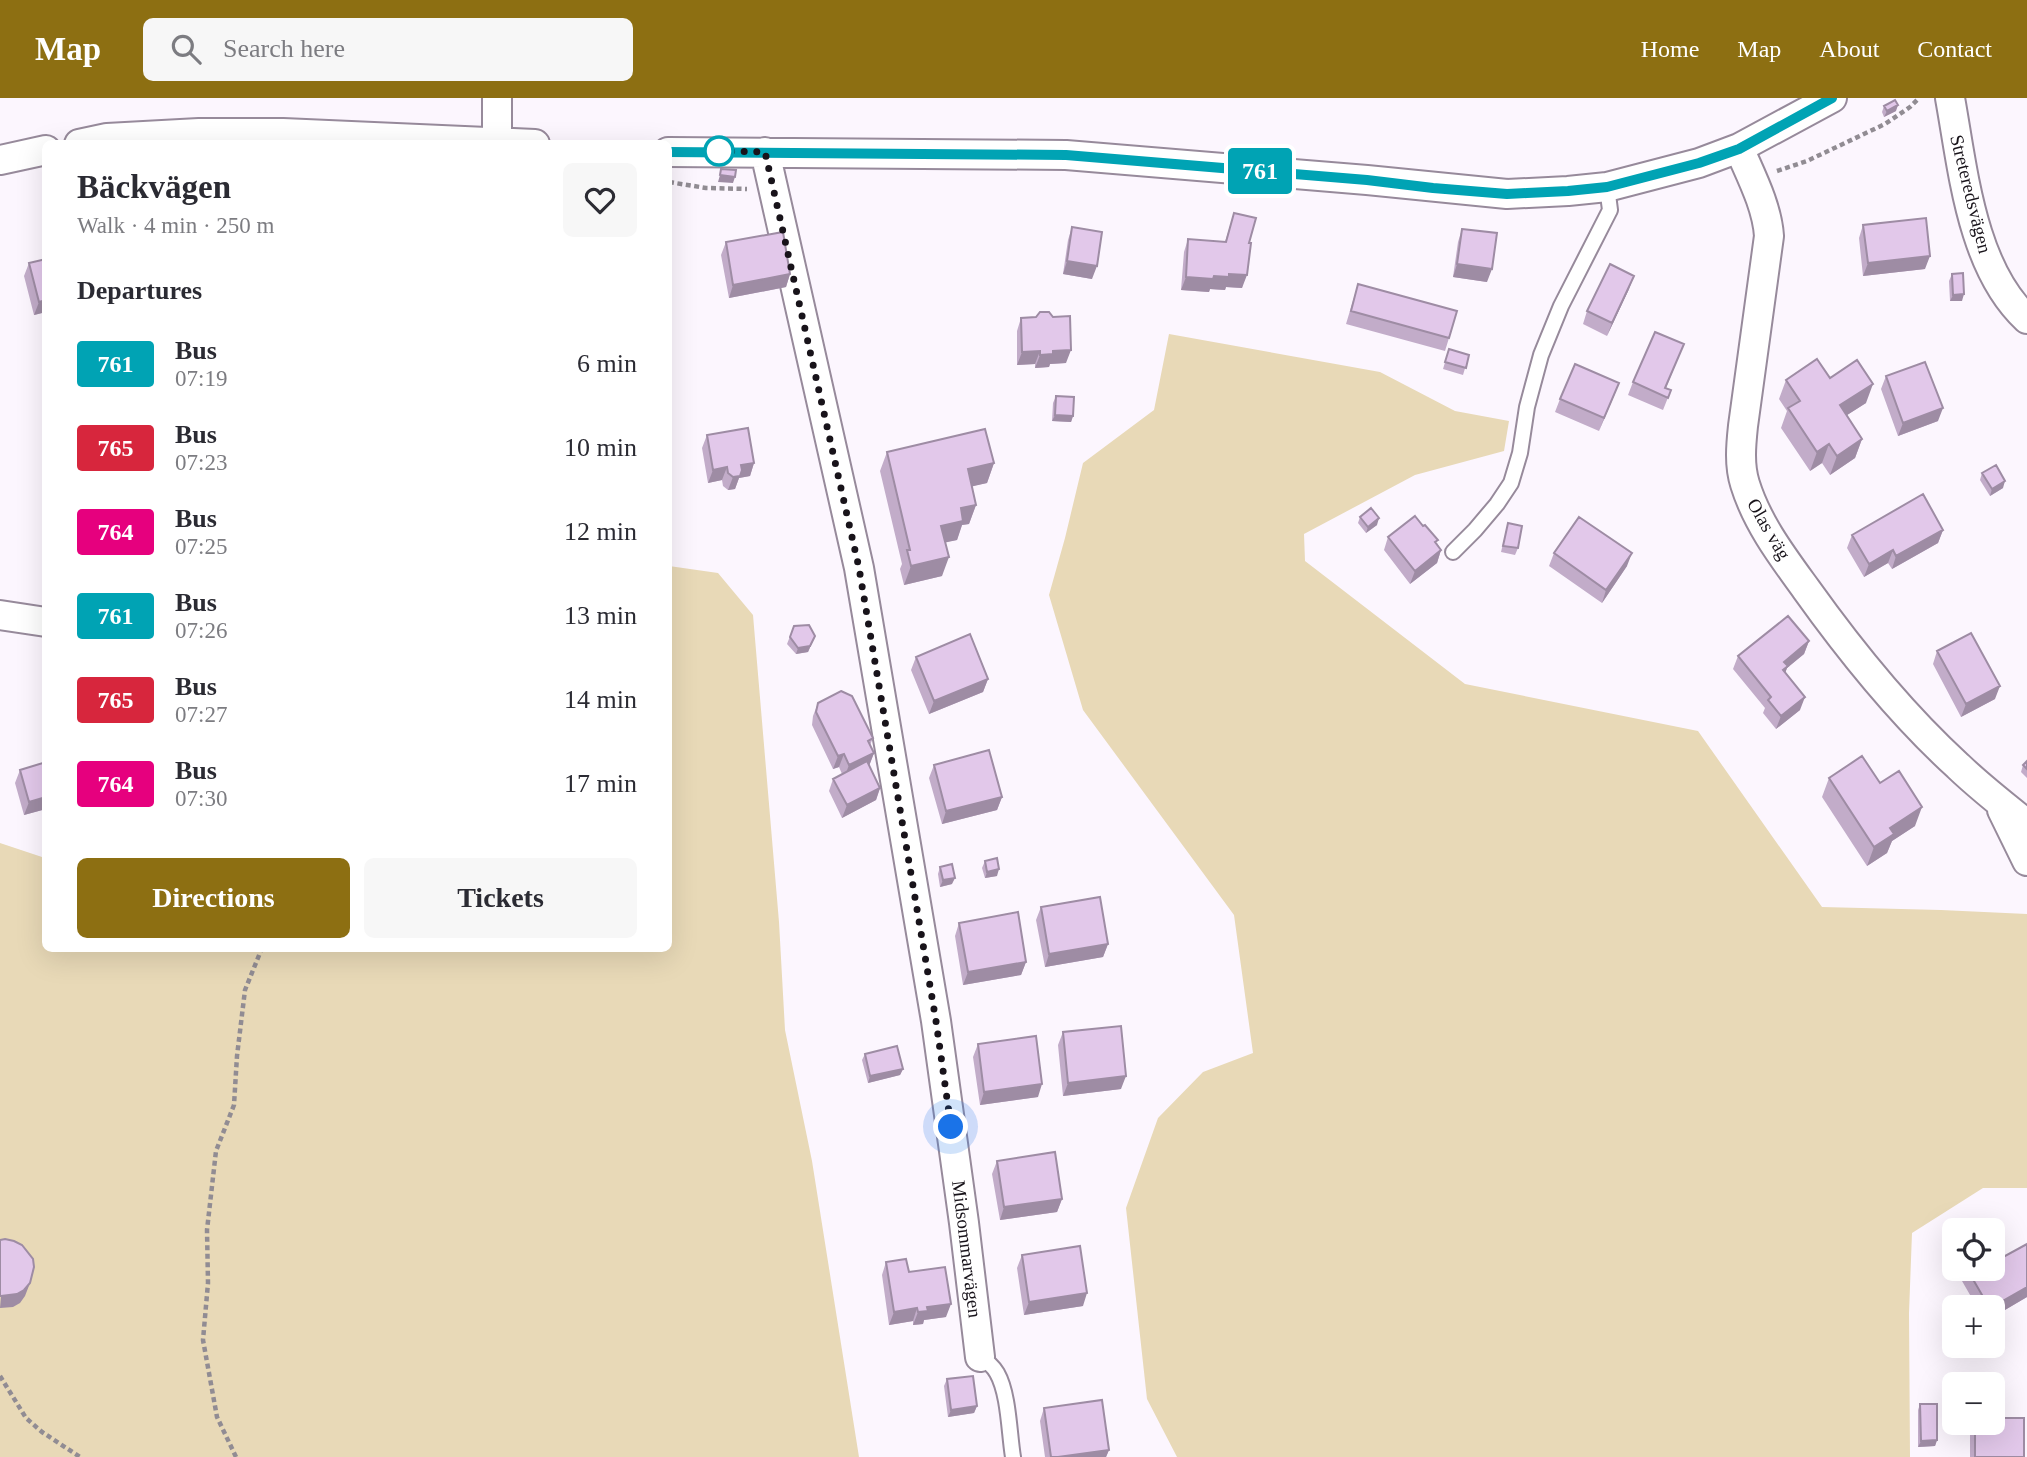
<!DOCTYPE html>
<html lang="en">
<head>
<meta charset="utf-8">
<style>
	body { margin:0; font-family:Georgia,serif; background:#f7f7f7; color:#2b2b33; height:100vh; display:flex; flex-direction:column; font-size:26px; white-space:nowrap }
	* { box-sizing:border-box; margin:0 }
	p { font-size:23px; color:#7c7c81 }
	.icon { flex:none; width:38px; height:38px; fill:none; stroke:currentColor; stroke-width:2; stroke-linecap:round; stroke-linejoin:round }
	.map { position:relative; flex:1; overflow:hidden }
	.sheet { position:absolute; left:42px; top:42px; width:630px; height:812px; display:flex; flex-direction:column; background:#fff; border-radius:10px; box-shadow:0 7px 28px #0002 }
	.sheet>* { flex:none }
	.badge { padding:0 14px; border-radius:5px; font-size:24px; line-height:46px }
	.tools { position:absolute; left:1942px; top:1120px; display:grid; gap:14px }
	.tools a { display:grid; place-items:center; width:63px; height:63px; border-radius:10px; background:#fff; box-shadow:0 7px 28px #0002; font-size:35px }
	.you { position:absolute; width:35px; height:35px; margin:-18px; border:5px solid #fff; border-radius:50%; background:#1a73e8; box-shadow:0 0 0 10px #1a73e833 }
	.map>.badge { position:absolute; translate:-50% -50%; box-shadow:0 0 0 4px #fff }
	h2 { padding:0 35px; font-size:26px; line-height:63px }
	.round { display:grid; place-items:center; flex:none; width:74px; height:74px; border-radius:10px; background:#f7f7f7 }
	.head { display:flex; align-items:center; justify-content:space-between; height:119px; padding:0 35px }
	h1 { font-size:33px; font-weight:700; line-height:52px }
	.cta { display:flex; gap:14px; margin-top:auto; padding:14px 35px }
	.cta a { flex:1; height:80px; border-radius:10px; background:#8d6f12; color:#fff; font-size:28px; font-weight:700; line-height:80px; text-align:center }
	.cta a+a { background:#f7f7f7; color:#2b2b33 }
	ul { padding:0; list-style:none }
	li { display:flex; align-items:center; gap:21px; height:84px; padding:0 35px }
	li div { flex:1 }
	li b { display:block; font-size:26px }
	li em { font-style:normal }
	li .badge { min-width:77px; font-weight:700; text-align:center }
	header { display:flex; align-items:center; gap:42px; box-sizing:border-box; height:98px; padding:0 35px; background:#8d6f12; color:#fff }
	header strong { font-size:33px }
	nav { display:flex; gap:38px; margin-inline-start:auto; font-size:24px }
	.search { width:490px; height:63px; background:#f7f7f7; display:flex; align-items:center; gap:18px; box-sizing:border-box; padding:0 24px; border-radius:10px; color:#7c7c81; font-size:26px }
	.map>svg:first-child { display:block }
	.green { fill:#e8d9b7 }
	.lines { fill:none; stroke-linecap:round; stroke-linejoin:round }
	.lane-casing { stroke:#978a9b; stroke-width:18 }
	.street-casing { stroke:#978a9b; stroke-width:32 }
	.path { stroke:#918c93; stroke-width:4.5; stroke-dasharray:5 3.5; stroke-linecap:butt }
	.lane { stroke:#fff; stroke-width:14 }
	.street { stroke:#fff; stroke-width:28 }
	.wall { fill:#c2acc9 }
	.shaded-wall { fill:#9e8ca4 }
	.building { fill:#e2c8ea; stroke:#9e8ca4; stroke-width:2 }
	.line-casing { stroke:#fff; stroke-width:16 }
	.line { stroke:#00a3b4; stroke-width:10 }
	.walk { stroke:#18131a; stroke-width:7; stroke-dasharray:0 12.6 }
	.stop-dot { fill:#fff; stroke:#00a3b4; stroke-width:3.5 }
	.labels { text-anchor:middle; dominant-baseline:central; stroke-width:6; stroke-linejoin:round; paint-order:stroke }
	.street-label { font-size:19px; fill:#18131a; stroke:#fff }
</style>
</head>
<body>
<header>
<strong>Map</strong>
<div class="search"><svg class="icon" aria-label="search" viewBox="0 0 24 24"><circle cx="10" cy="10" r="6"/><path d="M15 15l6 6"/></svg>Search here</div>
<nav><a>Home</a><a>Map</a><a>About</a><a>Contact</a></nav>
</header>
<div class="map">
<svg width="2027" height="1359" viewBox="0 0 2027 1359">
	<rect width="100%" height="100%" fill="#fcf6fe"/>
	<path class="green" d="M1169,236L1380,274L1455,313L1509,323L1504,353L1415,377L1304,436L1305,463L1465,586L1698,633L1822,809L1941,812L2027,816V1090H1983L1912,1135L1909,1215L1910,1359H1177L1147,1301L1126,1110L1158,1020L1203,974L1253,955L1234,817L1083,612L1049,497L1065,440L1083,365L1154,312Z
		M669,468L718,475L753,517L779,824L785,932L812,1063L859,1359H0V745L45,760L46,850H668Z"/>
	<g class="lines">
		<g class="lane-casing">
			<path id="lane" d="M1453,454L1475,432L1497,406L1511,385L1520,355L1527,309L1541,257L1561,208L1610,112L1607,89
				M980,1259C987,1263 993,1268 997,1275C1009,1296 1009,1335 1013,1359"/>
		</g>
		<g class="street-casing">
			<path id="street" d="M497,0V46
				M1950,0C1963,71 1971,169 2027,221
				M79,46L107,40L199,35H283L535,46
				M1739,50C1751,78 1767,108 1769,138L1743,328C1741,347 1739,367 1745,386C1757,425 1782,458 1806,491C1851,554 1901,616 1958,668C1980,689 2004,708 2027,726
				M668,54L1066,57L1367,82L1507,96L1568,93L1607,89L1699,65L1739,50L1832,0
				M765,54L859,470L936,923L964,1125L980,1259
				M0,62L46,52
				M0,517L46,524
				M2002,712L2027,763"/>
		</g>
		<path class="path" d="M1777,73L1807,63L1885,26L1910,9L1919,0
			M669,84L706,90L747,91
			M0,1278L26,1320L42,1334L80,1359
			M236,1359L217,1319L203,1242L208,1185L207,1132L216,1053L234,1007L237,958L245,892L262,850"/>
		<use href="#lane" class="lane"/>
		<use href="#street" class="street"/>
	</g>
	<path class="wall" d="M1884,8L1896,13L1884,19L1882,14Z
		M1234,115L1249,145L1242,190L1226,189L1225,192L1210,191L1209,194L1181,192L1184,154L1188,141L1225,144Z
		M1863,127L1925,171L1863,178L1859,140Z
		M1072,129L1092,181L1063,176L1068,142Z
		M1462,131L1487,184L1453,179L1458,144Z
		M726,144L790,176L786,189L729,200L721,157Z
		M29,165L46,214L34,217L24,178Z
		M1952,176L1962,203H1950L1949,183Z
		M1358,186L1449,240L1445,253L1346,226Z
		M1629,191L1607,238L1583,226L1587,213Z
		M1021,220L1066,265L1050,266L1049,269L1035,270V266L1017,267V233Z
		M1684,246L1666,290L1671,292L1663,312L1628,297L1633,284Z
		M1449,251L1469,257L1463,277L1443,271Z
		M1886,278L1938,323L1898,338L1881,291Z
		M1830,280L1866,305L1847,317L1862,341L1855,360L1830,377L1822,365L1810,373L1781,330L1787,313L1779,301L1786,282Z
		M1619,285L1599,333L1555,314L1560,301Z
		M1056,298L1073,318L1071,324L1052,323L1053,305Z
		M707,337L754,365L750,378L739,380L735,391L728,392L723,388L722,382L708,385L702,350Z
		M887,354L994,365L987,385L972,388L976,407L969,426L962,427L957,442L945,444L942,478L904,487L900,471L902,466L880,373Z
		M1982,375L2003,390L1990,398L1980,382Z
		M1360,419L1377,427L1366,435L1358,425Z
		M1508,425L1518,450L1515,457L1501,454Z
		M1943,432L1938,445L1892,471L1888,465L1864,479L1847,450L1852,437Z
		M1388,439L1437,445L1441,452L1437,465L1410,486L1384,452Z
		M1554,455L1627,468L1602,505L1549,468Z
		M794,528L815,538L808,554L796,556L787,546Z
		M1809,543L1804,556L1787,570L1785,575L1800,612L1776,631L1763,615L1765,610L1733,571L1738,558Z
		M1937,553L1995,601L1961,619L1933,566Z
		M916,559L988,581L983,594L929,616L911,572Z
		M818,605L873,640L870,647L874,655L869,668L880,690L876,702L842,720L829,693L833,681L842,676L839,669L833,671L812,627L813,618Z
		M2027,663V680L2021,674L2023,667Z
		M46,664V711L24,717L15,685L20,672Z
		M934,667L1002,699L997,712L942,726L929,680Z
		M1829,680L1880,685L1915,728L1892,743L1887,755L1867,768L1822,699Z
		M985,763L997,778L985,780L982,770Z
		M940,769L952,786L940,789L938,776Z
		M1041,809L1108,846L1103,859L1045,869L1036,822Z
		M959,825L1026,864L1021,877L963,887L955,838Z
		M1063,934L1121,991L1063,998L1058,947Z
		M978,946L1038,999L980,1007L973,959Z
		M865,956L903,971L900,977L868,985L862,962Z
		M997,1063L1062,1101L1057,1114L1000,1122L992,1076Z
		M2027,1146V1199L1993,1219V1209H1977L1962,1183L1966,1171H1993L1996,1163Z
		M1022,1157L1083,1208L1024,1217L1017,1170Z
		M886,1164L909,1174L946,1219L924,1222L923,1226L913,1227V1223L889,1227L882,1177Z
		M947,1281L977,1308L974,1315L948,1319L944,1288Z
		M1920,1306L1937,1342L1935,1348L1918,1349V1312Z
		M1044,1310L1109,1352L1106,1359H1045L1040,1323Z
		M1973,1325H1993L2024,1359H1970V1333Z"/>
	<path class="shaded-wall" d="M1898,7L1896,13L1884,19L1887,13Z
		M720,77L735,79L733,85L718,84Z
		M1930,158L1925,171L1863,178L1868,165Z
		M1067,163L1097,168L1092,181L1063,176Z
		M1457,166L1492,171L1487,184L1453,179Z
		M790,176L786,189L729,200L733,187Z
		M1229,176L1247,177L1242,190L1226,189L1225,192L1210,191L1209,194L1181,192L1186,179L1214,178Z
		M1634,178L1629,191L1607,238L1612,225Z
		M1964,196L1962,203H1950L1953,197Z
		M46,202V214L34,217L39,204Z
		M1071,252L1066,265L1050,266L1049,269L1035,270L1040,257L1053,253Z
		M1040,253L1035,266L1017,267L1022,254Z
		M1619,285L1614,298L1599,333L1604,320Z
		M1873,286L1866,305L1833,326L1840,307Z
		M1943,310L1938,323L1898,338L1903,325Z
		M1055,317L1073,318L1071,324L1052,323Z
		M1862,341L1855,360L1830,377L1837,358Z
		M1829,346L1822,365L1810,373L1817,354Z
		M754,365L750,378L739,380L735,391L728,392L733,379L741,367Z
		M994,365L987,385L961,391L968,371Z
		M727,369L722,382L708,385L713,372Z
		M2005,383L2003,390L1990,398L1992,391Z
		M976,407L969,426L962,427L957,442L934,447L941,428L961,410Z
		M1379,420L1377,427L1366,435L1368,429Z
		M1943,432L1938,445L1892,471L1896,458Z
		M1441,452L1437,465L1410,486L1415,473Z
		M1893,452L1888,465L1864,479L1869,466Z
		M1632,455L1627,468L1602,505L1606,492Z
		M949,459L942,478L904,487L911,468Z
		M815,538L808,554L796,556L798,550Z
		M1809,543L1804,556L1787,570L1783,581L1784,564Z
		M988,581L983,594L929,616L934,603Z
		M2000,588L1995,601L1961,619L1966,606Z
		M1805,599L1800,612L1776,631L1781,618Z
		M874,655L869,668L844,680L849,667Z
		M844,656L839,669L833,671L838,658Z
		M880,690L876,702L842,720L847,707Z
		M46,699V711L24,717L29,704Z
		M1002,699L997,712L942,726L946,713Z
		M1922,709L1915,728L1892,743L1887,755L1867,768L1874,749L1890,730Z
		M999,771L997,778L985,780L987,774Z
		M955,780L952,786L940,789L943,782Z
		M1108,846L1103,859L1045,869L1049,856Z
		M1026,864L1021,877L963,887L968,874Z
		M903,971L900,977L868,985L870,978Z
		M1126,978L1121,991L1063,998L1068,985Z
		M1042,986L1038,999L980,1007L984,994Z
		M1062,1101L1057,1114L1000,1122L1004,1109Z
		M30,1185L25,1198L20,1205L13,1209L0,1210L1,1198Z
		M2027,1189V1199L1993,1219V1209H1992Z
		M1087,1195L1083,1208L1024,1217L1029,1204Z
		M951,1206L946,1219L924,1222L923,1226L913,1227L918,1214L927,1209Z
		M917,1210L913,1223L889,1227L894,1214Z
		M977,1308L974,1315L948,1319L951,1312Z
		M1937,1342L1935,1348L1918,1349L1921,1343Z
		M1109,1352L1106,1359H1058Z"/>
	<path class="building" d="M1895,2L1898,7L1887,13L1884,8Z
		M721,71L736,72L735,79L720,77Z
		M1234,115L1256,120L1249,145H1251L1247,177L1229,176V179L1214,178L1213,181L1186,179L1188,141L1226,144Z
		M1926,120L1930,158L1868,165L1863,127Z
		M1072,129L1102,134L1097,168L1067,163Z
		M1462,131L1497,135L1492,171L1457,166Z
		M783,134L790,176L733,187L726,144Z
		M46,161V202L39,204L29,165Z
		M1610,166L1634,178L1612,225L1587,213Z
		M1963,175L1964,196L1953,197L1952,176Z
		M1358,186L1457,213L1449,240L1351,213Z
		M1040,214H1049L1053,219L1070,218L1071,252L1053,253V256L1040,257V253L1022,254L1021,220L1036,219Z
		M1655,234L1684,246L1665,290L1671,292L1668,300L1633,284Z
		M1449,251L1469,257L1466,270L1445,264Z
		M1817,261L1830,280L1857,262L1873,286L1840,307L1862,341L1837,358L1829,346L1817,354L1788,310L1800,303L1786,282Z
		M1925,264L1943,310L1903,325L1886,278Z
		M1575,266L1619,285L1604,320L1560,301Z
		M1056,298L1074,299L1073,318L1055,317Z
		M748,330L754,365L741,367L742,372L740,378L733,379L728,375L727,369L713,372L707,337Z
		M985,331L994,365L968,371L976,407L961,410L963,423L941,428L949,459L911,468L907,452H910L887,354Z
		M1996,367L2005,383L1992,391L1982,375Z
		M1923,396L1943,432L1896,458L1893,452L1869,466L1852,437Z
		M1371,410L1379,420L1368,429L1360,419Z
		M1415,418L1423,428L1425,427L1438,442L1435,444L1441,452L1415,473L1388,439Z
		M1579,419L1632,455L1606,492L1554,455Z
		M1508,425L1522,428L1518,450L1503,448Z
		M1788,518L1809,543L1784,564L1788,568L1783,572L1805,599L1781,618L1768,602L1771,599L1738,558Z
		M809,527L815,538L810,548L798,550L790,539L794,528Z
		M1971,535L2000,588L1966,606L1937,553Z
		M970,536L988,581L934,603L916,559Z
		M841,593L852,598L873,640L868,643L874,655L849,667L844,656L838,658L816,614L818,605Z
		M989,652L1002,699L946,713L934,667Z
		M1862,658L1880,685L1899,673L1922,709L1890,730L1894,736L1874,749L1829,680Z
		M867,663L880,690L847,707L833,681Z
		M2027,663V671L2023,667Z
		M46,664V699L29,704L20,672Z
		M997,760L999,771L987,774L985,763Z
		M952,766L955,780L943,782L940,769Z
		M1100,799L1108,846L1049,856L1041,809Z
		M1018,814L1026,864L968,874L959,825Z
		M1121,928L1126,978L1068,985L1063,934Z
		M1036,938L1042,986L984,994L978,946Z
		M897,948L903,971L870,978L865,956Z
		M1055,1054L1062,1101L1004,1109L997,1063Z
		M5,1141L14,1143L22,1147L33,1161L34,1169L30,1185L24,1192L17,1196L1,1198H0V1142Z
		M2027,1146V1189L1992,1209H1989L1967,1171H1993V1159L1996,1163Z
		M1080,1148L1087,1195L1029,1204L1022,1157Z
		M906,1161L909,1174L945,1169L951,1206L927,1209L928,1213L918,1214L917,1210L894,1214L886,1164Z
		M973,1278L977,1308L951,1312L947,1281Z
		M1102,1302L1109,1352L1058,1359H1051L1044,1310Z
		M1920,1306H1937V1342L1921,1343Z
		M1993,1320H2024V1359H1975V1325H1993Z"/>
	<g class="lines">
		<g class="line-casing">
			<path id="line" d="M668,54L1066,57L1367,82L1433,90L1507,96L1527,95L1568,93L1607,89L1699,65L1739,51L1832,0"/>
		</g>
		<use href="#line" class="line"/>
		<path class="walk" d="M719,53L765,54L859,470L936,923L951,1029"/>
	</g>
	<circle class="stop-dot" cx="719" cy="53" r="14"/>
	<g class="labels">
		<g class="street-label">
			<text transform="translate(1971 96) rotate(76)">Streteredsvägen</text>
			<text transform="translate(1769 431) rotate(60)">Olas väg</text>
			<text transform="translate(967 1151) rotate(83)">Midsommarvägen</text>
		</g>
	</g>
</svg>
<div class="tools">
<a><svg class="icon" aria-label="locate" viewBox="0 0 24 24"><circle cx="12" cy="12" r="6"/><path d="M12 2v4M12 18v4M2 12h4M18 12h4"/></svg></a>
<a>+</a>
<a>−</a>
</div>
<div class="you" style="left:951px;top:1029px"></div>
<b class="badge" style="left:1260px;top:73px;background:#00a3b4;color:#fff">761</b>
<section class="sheet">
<div class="head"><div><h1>Bäckvägen</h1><p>Walk · 4 min · 250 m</p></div><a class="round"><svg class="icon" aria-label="heart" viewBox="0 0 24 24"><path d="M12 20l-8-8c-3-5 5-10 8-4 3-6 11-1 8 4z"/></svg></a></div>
<h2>Departures</h2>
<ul>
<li><span class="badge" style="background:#00a3b4;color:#fff">761</span><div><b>Bus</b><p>07:19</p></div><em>6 min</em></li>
<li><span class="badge" style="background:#d7263d;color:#fff">765</span><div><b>Bus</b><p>07:23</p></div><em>10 min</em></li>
<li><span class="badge" style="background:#e6007e;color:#fff">764</span><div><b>Bus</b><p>07:25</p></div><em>12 min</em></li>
<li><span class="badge" style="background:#00a3b4;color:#fff">761</span><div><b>Bus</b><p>07:26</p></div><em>13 min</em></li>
<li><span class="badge" style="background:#d7263d;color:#fff">765</span><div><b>Bus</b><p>07:27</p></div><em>14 min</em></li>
<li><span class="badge" style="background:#e6007e;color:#fff">764</span><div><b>Bus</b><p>07:30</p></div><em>17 min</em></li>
</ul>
<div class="cta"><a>Directions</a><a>Tickets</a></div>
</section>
</div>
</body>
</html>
